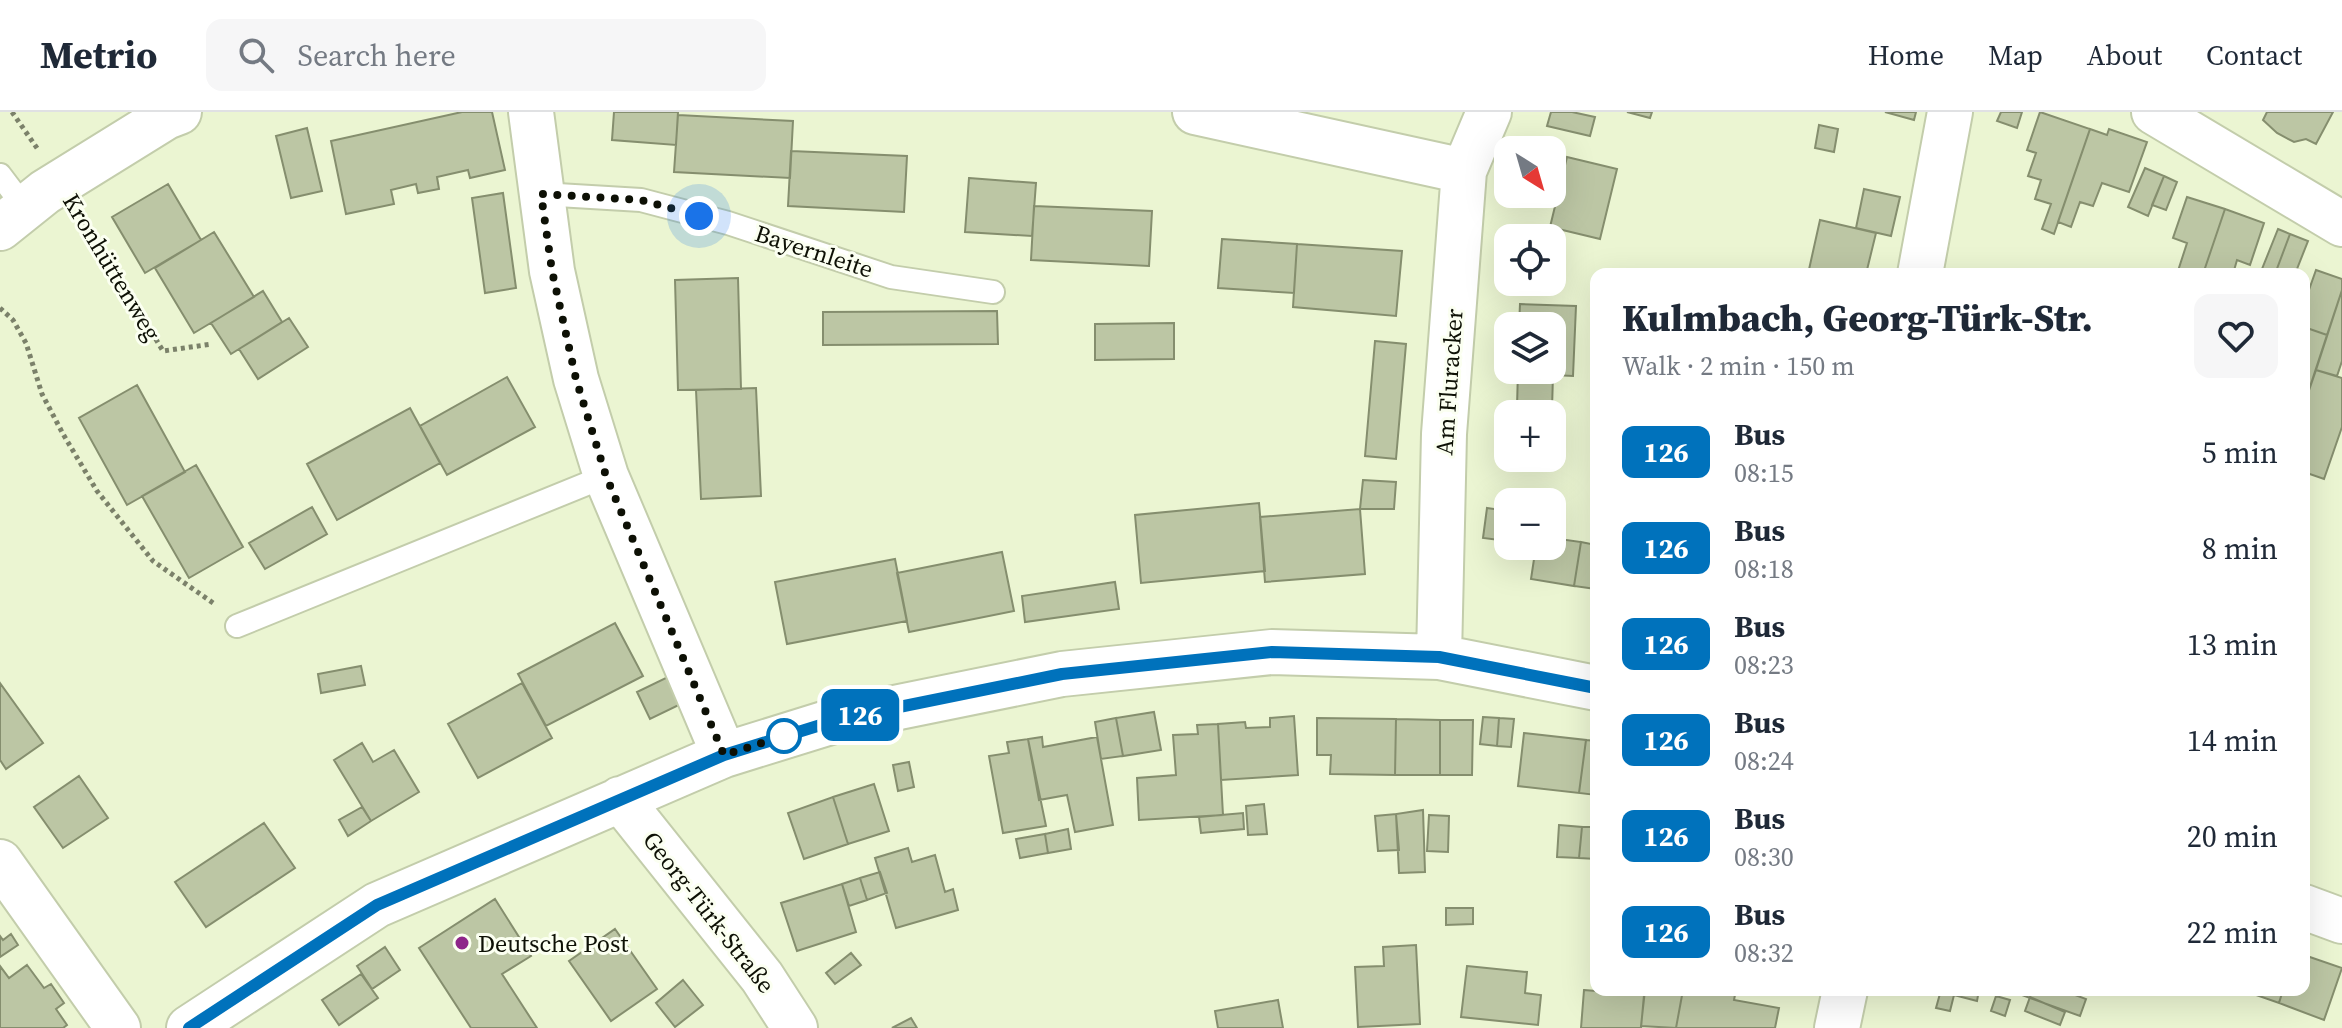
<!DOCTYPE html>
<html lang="en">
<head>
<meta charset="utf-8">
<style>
	body { margin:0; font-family:"Source Serif 4",serif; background:#f6f6f7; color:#1f2937; height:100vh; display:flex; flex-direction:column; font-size:30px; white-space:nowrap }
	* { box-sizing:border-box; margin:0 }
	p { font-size:26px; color:#747a83 }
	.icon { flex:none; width:44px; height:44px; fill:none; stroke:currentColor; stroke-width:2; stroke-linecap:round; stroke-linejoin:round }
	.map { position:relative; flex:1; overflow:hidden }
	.sheet { position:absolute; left:1590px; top:156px; width:720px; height:728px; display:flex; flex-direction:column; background:#fff; border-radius:16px; box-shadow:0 8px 32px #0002 }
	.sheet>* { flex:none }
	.badge { padding:0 16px; border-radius:12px; font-size:28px; line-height:52px }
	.needle { width:52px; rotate:143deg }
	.fabs { position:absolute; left:1494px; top:24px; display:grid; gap:16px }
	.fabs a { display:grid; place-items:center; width:72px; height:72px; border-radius:16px; background:#fff; box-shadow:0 8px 32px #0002; font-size:40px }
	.you { position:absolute; width:40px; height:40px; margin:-20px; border:6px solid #fff; border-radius:50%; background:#1a73e8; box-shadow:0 0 0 12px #1a73e833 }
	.map>.badge { position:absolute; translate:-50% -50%; box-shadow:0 0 0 4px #fff }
	.round { display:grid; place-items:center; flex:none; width:84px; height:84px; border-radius:16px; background:#f6f6f7 }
	.summary { display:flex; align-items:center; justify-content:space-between; height:136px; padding:0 32px }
	h1 { font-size:38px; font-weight:800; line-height:60px }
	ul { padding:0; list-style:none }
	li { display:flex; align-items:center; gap:24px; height:96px; padding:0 32px }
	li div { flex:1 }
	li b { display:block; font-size:30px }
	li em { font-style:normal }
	li .badge { min-width:88px; font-weight:700; text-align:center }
	header { display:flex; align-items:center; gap:48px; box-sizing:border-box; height:112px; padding:0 40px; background:#fff; border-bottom:2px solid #e0e1e3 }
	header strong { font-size:38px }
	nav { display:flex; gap:44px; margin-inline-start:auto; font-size:28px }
	.search { width:560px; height:72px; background:#f6f6f7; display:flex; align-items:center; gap:20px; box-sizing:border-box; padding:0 28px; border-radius:16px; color:#747a83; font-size:30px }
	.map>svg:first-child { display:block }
	.building { fill:#bcc6a4; stroke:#858e6e; stroke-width:2 }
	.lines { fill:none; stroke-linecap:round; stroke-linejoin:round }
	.service-casing { stroke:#c3cdab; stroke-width:26 }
	.minor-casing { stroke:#c3cdab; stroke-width:48 }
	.path { stroke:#7b816a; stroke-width:5; stroke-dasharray:4 4; stroke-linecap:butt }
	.service { stroke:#fff; stroke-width:22 }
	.minor { stroke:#fff; stroke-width:44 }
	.line-casing { stroke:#fff; stroke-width:18 }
	.line { stroke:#0072bc; stroke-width:12 }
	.walk { stroke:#0d1005; stroke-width:8; stroke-dasharray:0 14.4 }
	.stop-dot { fill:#fff; stroke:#0072bc; stroke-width:4 }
	.poi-dot { fill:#8e2589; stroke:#fbfff1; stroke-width:3 }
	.labels { text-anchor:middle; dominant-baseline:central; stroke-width:6; stroke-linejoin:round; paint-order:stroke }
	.street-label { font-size:24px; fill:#0d1005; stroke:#fbfff1 }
	.poi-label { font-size:24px; fill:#0d1005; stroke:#fbfff1; text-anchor:start }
</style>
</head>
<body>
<header>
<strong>Metrio</strong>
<div class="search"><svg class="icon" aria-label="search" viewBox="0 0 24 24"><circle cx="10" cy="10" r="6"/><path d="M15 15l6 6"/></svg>Search here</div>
<nav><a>Home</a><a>Map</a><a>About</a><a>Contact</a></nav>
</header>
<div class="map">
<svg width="2342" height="916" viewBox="0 0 2342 916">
	<rect width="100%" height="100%" fill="#ebf5d2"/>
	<path class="building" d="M462,0H492L505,58L470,66L468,58L437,65L439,77L418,81L416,72L391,78L394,92L346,102L331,29Z
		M614,0H678L676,33L612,28Z
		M1551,0H1572L1595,5L1590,24L1547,14Z
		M1627,0H1652L1650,6Z
		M1885,0H1916L1914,8Z
		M2001,0H2022L2017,16L1997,9Z
		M2040,0L2090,17L2054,122L2042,117L2051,92L2035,87L2041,68L2028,64L2036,41L2027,38Z
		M2267,0H2333L2316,32L2306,27L2294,30L2277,21L2263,8Z
		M678,3L793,9L790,66L674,60Z
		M1819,13L1838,17L1834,40L1815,36Z
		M307,16L322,79L291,86L276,24Z
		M2090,17L2107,23L2109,17L2147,30L2129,80L2102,71L2093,94L2080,90L2071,115L2058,110Z
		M791,39L907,44L904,100L788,94Z
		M1567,45L1617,57L1600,127L1550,115Z
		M2145,56L2164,64L2148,104L2128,95Z
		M2164,64L2177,70L2166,98L2152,93Z
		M969,66L1036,71L1032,124L965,120Z
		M168,72L201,128L145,161L112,105Z
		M1864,77L1900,85L1891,124L1856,116Z
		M503,81L516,176L485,181L472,86Z
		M2187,85L2225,97L2203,162H2177L2187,131L2173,126Z
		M1034,94L1152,99L1149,154L1031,148Z
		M2225,97L2264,111L2250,153L2237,148L2233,162H2203Z
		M1820,108L1876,121L1866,162H1808Z
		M2278,117L2290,122L2275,162H2260Z
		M214,120L254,185L194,221L155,156Z
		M2290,122L2308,129L2295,162H2275Z
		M1222,127L1297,132L1294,181L1218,176Z
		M1297,132L1402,139L1396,204L1293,195Z
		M2316,158L2342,167V178L2327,223L2304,215V192Z
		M738,166L741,277L678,278L675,168Z
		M2342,178V249L2337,264L2316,258Z
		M263,179L282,210L231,242L211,211Z
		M1520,192L1576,194L1573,264L1553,263L1552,297L1517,295L1518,258H1552V214H1519Z
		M997,199L998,232L823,233V200Z
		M289,206L308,235L258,267L239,237Z
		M1174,211V247L1095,248V212Z
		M2304,215L2327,223L2304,293Z
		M1375,229L1406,232L1396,347L1365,344Z
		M2316,258L2342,266V315L2324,367L2304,360V293Z
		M507,265L535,315L447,363L420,314Z
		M137,273L185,360L127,393L79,306Z
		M756,276L761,384L701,387L696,278Z
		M410,296L440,351L337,408L307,352Z
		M196,353L243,435L189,466L142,384Z
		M1363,368L1396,370L1394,397H1360Z
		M1259,391L1265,459L1141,471L1135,403Z
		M312,395L327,422L265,457L249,431Z
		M1487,396L1508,399V429L1483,426Z
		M1360,397L1365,462L1265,470L1260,405Z
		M1552,426L1581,430L1574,474L1531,467L1536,434H1552Z
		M1581,430L1596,433V477L1574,474Z
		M1002,440L1014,499L909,520L897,461Z
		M895,447L907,509L787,532L775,470Z
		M1115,470L1119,497L1025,510L1022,484Z
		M615,511L643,564L546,614L518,562Z
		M361,554L365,573L321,581L318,562Z
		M674,562L687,589L650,607L637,580Z
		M0,571L43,631L6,657L0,648Z
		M522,571L552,626L478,666L448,612Z
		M1154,600L1161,638L1123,644L1116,606Z
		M1294,604L1298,663L1221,668L1218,612L1245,610L1246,616L1270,615V606Z
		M1483,605L1499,606L1497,634L1480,632Z
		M1116,606L1123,644L1101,647L1095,610Z
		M1317,606L1396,607L1395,663L1330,662L1331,643H1317Z
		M1499,606L1514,607L1511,635L1497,634Z
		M1396,607L1440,608V663H1395Z
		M1440,608H1473L1472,663H1440Z
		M1218,612L1223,703L1139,708L1137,666L1176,663L1173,623L1198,622L1197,613Z
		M1524,621L1586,628L1579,681L1518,674Z
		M1042,625L1043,635L1097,625L1113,713L1075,720L1067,683L1039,688L1028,627Z
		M1028,627L1046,714L1003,721L989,644L1009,641L1007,630Z
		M1586,628L1596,629V683L1579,681Z
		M362,631L373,650L394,638L419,680L371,709L334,648Z
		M909,650L914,675L898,679L893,653Z
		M79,664L108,706L63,736L34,695Z
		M874,672L889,719L848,732L833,685Z
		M833,685L848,732L804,747L788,701Z
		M1264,692L1267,722L1248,723L1246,694Z
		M362,695L371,709L348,724L339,708Z
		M1423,698L1425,760L1399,761L1396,702Z
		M1243,701L1244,717L1201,721L1199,705Z
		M1396,702L1399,738L1378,739L1375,704Z
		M1429,703L1449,704L1448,740L1427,739Z
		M264,711L295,756L206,815L175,770Z
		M1559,713L1582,715L1579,746L1557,745Z
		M1582,715H1596V747L1579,746Z
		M1068,717L1071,737L1048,741L1045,722Z
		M1045,722L1048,741L1020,746L1016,727Z
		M908,736L912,750L935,743L945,780L953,777L958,798L896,816L875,746Z
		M880,760L887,781L867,788L860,766Z
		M860,766L867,788L849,794L842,772Z
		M842,772L856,820L797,839L781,791Z
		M495,787L531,844L502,862L537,916H471L419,836Z
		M1446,796H1473V812L1446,813Z
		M615,817L657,877L611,909L569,849Z
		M11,822L18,833L0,845V824L3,828Z
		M1416,833L1420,912L1358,915L1355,855L1384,854L1383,835Z
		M385,835L400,858L372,877L357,854Z
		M851,841L861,853L835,872L826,861Z
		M2304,843L2342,856L2324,908L2279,891L2283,878H2304Z
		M27,853L44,876L51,872L64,891L56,897L67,913L63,916H0V854L9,866Z
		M1467,854L1527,860L1525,881L1541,883L1538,913L1461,905Z
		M361,862L378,886L339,913L322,888Z
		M683,868L703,893L675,915L656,891Z
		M1584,878L1644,883L1641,916H1581Z
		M1645,878H1683L1676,916L1641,914Z
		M1683,878H1736L1734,888L1779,896L1775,916H1676Z
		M1941,878H1979L1977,889L1954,883L1950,899L1936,896Z
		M2021,878H2062L2086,887L2080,904L2019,882Z
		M2242,878H2283L2279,891Z
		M1996,884L2010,888L2005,904L1991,899Z
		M2030,885L2065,900L2060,913L2025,899Z
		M1278,888L1283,916H1218L1215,899Z
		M911,906L917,916H892Z"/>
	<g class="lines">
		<g class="service-casing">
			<path id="service" d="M0,63L25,96
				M541,82L641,88L728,111L891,165L993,180
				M237,514L606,364"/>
		</g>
		<g class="minor-casing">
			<path id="minor" d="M531,0L552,159L576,267L606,364L724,643
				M1195,0L1464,59
				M2154,0L2342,112
				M0,116L45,80L166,5L179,0
				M1920,162L1950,0
				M1439,545L1444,322L1464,59L1489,0
				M620,687L762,865L795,916
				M0,750L118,916
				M2304,795L2342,809
				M189,916L377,793L724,643L840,607L1062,562L1272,540L1439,545L1596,576
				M1837,916L1845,878"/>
		</g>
		<path class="path" d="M12,0L39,39
			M81,104L163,239L212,232
			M0,196L13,208L26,231L42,282L63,322L97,379L153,449L216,493"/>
		<use href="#service" class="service"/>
		<use href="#minor" class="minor"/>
	</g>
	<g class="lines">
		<g class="line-casing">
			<path id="line" d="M189,916L377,793L724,643L840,607L1062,562L1272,540L1439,545L1596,576"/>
		</g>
		<use href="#line" class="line"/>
		<path class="walk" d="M699,104L641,88L541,82L552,159L576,267L606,364L724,643L784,624"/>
	</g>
	<circle class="stop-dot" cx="784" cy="624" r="16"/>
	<circle class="poi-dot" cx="462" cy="831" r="8"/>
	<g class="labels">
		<g class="street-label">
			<text transform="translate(814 139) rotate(18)">Bayernleite</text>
			<text transform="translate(112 155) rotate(59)">Kronhüttenweg</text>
			<text transform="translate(1449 270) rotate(-86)">Am Fluracker</text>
			<text transform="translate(709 800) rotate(52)">Georg-Türk-Straße</text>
		</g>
		<g class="poi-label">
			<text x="478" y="831">Deutsche Post</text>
		</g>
	</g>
</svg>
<div class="fabs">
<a><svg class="needle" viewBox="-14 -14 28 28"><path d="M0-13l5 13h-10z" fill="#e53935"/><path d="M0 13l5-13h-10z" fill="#747a83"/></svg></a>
<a><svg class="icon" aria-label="locate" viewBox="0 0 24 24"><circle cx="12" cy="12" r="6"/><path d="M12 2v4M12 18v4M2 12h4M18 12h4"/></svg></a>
<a><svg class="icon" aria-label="layers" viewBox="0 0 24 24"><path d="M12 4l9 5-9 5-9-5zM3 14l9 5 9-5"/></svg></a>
<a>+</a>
<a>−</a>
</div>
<div class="you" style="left:699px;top:104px"></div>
<b class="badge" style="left:860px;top:603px;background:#0072bc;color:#fff">126</b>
<section class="sheet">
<div class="summary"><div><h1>Kulmbach, Georg-Türk-Str.</h1><p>Walk · 2 min · 150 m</p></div><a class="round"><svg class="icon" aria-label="heart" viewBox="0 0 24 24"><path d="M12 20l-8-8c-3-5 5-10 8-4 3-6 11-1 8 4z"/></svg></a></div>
<ul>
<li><span class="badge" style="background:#0072bc;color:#fff">126</span><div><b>Bus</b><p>08:15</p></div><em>5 min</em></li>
<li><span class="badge" style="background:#0072bc;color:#fff">126</span><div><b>Bus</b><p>08:18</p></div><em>8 min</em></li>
<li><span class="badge" style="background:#0072bc;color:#fff">126</span><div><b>Bus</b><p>08:23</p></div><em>13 min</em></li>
<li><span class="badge" style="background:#0072bc;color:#fff">126</span><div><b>Bus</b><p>08:24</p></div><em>14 min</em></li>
<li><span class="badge" style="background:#0072bc;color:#fff">126</span><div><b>Bus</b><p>08:30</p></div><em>20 min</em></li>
<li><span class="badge" style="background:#0072bc;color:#fff">126</span><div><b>Bus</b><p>08:32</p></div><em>22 min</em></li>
</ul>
</section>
</div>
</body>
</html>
